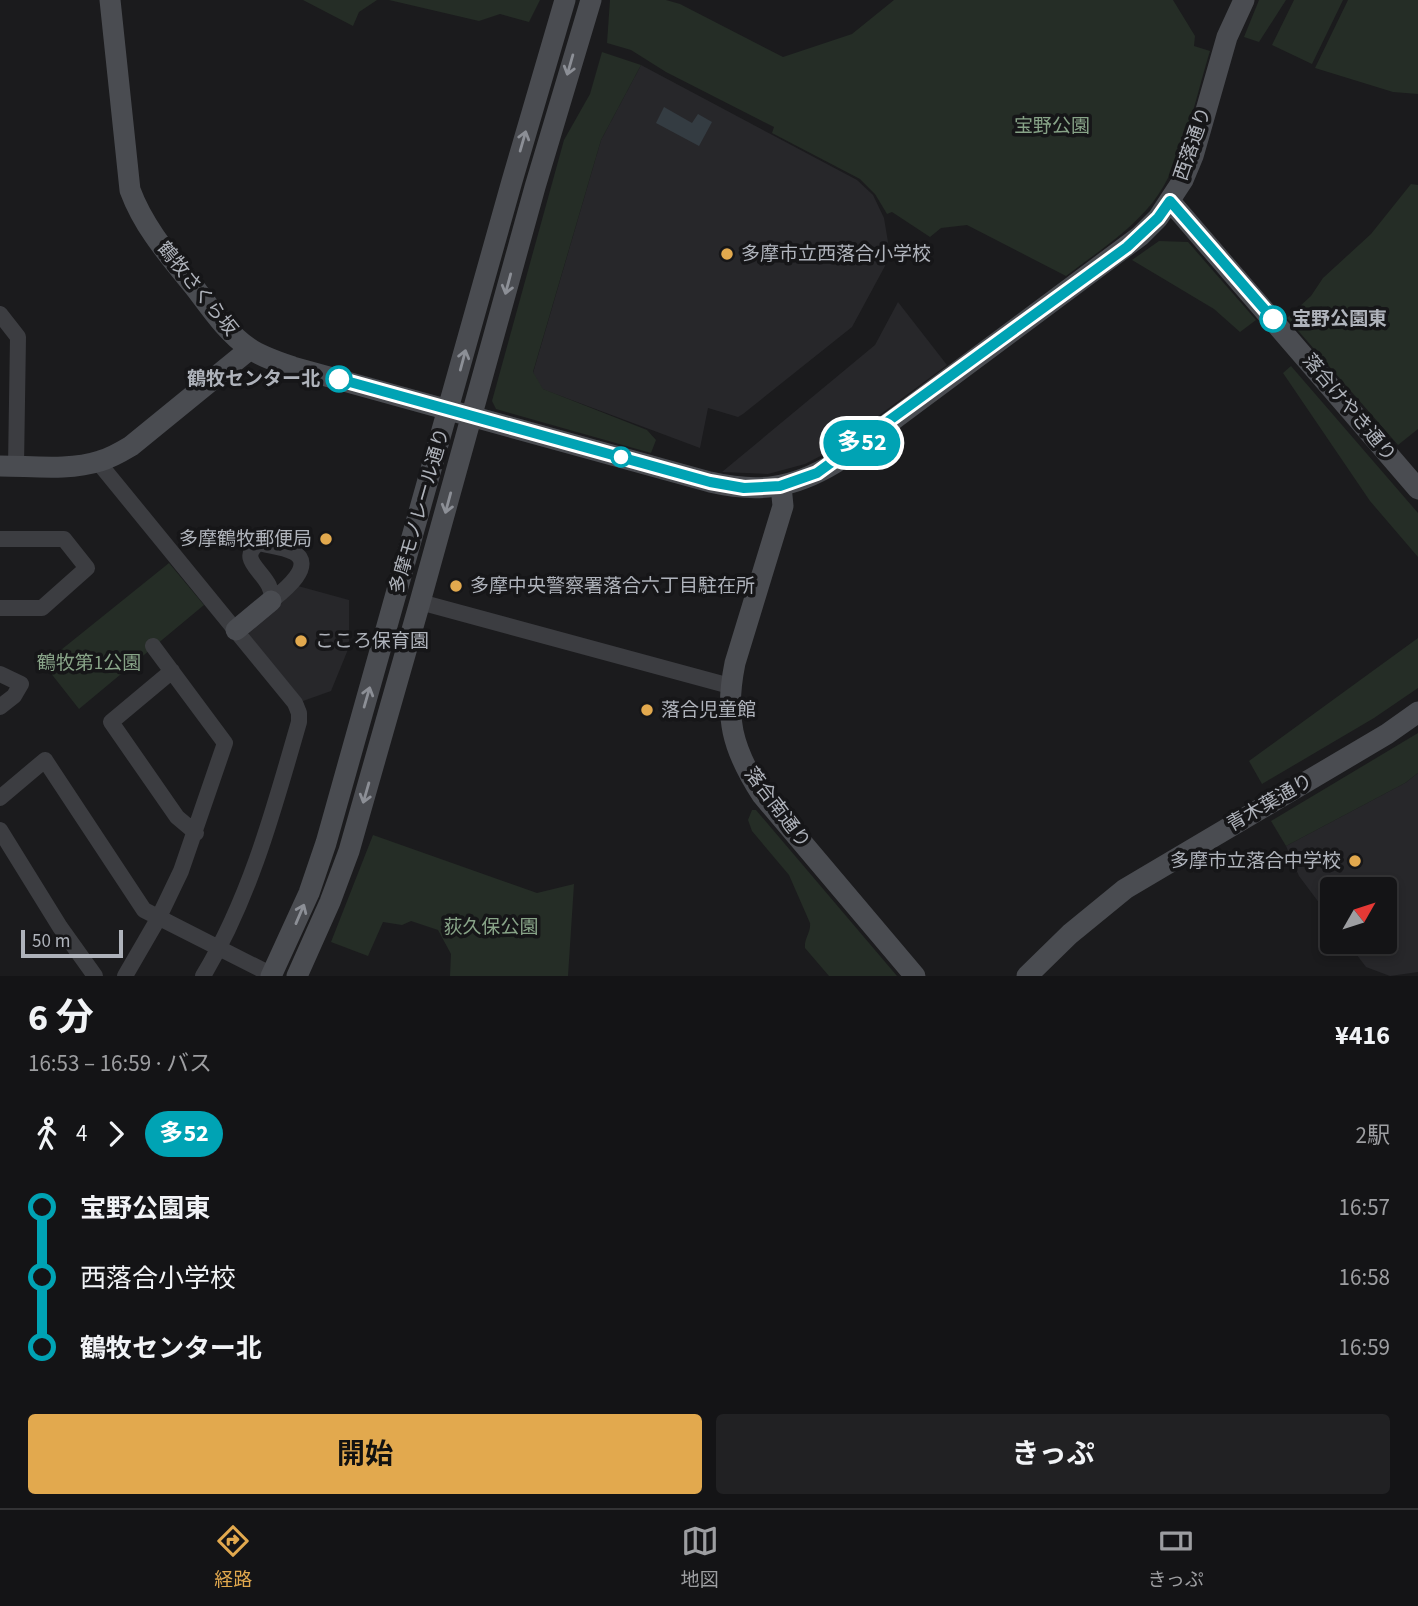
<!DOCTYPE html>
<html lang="ja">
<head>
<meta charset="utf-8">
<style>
	body { margin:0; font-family:"Source Sans 3","Noto Sans JP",sans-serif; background:#212123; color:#f1f3f6; height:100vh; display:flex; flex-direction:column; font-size:26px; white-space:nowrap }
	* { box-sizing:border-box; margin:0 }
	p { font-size:23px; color:#9d9ea1 }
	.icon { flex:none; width:38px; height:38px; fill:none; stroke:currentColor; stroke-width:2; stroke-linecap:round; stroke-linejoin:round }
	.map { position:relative; height:976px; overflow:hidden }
	.details { display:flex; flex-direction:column; background:#141416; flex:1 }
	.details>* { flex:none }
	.badge { padding:0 14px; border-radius:23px; font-size:24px; line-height:46px }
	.needle { width:46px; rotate:51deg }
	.controls { position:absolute; left:1320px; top:877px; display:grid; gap:14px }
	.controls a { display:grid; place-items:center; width:77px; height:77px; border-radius:7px; background:#141416; box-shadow:0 4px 10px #0003,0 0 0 2px #333335; font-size:35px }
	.scale { position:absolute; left:21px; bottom:18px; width:102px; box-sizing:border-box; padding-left:7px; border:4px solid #afb3bb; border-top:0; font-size:19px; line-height:24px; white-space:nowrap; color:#afb3bb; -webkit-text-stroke:5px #161618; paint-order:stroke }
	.map>.badge { position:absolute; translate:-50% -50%; box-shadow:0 0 0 4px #fff }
	.legs { display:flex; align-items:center; gap:10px; height:77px; padding:0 28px; font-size:23px }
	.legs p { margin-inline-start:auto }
	.overview { display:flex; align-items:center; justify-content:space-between; height:119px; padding:0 28px }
	h1 { font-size:38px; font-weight:700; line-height:52px }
	.button { display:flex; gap:14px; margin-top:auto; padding:14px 28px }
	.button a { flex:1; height:80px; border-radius:7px; background:#e2a94e; color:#111; font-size:28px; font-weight:700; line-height:80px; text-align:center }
	.button a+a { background:#212123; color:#f1f3f6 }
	ul { padding:0 28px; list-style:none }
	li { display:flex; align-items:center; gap:24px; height:70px; font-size:26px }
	li i { display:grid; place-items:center; width:10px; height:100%; margin:0 9px; background:currentColor }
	li i::after { content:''; width:18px; height:18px; margin:-9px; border:5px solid; border-radius:50%; background:#141416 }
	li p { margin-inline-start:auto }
	li:first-child i { background:linear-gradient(#0000 50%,currentColor 0) }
	li:last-child i { background:linear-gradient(currentColor 50%,#0000 0) }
	.dock { display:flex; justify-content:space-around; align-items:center; height:98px; border-top:2px solid #333335; background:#141416; font-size:19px; color:#9d9ea1 }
	.dock a { display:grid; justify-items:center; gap:4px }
	.dock .selected { color:#e2a94e }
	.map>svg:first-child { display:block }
	.built { fill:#27272a }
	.green { fill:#252d26 }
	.water { fill:#343c42 }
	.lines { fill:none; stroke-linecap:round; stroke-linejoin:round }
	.street { stroke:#3c3d41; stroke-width:16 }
	.secondary { stroke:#4a4c51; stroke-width:21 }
	.oneway { stroke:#8c8f96 }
	.line-1-casing { stroke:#fff; stroke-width:16 }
	.line-1 { stroke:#00a3b4; stroke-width:10 }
	.poi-dot { fill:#e2a94e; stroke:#161618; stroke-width:2.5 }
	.stop-1-dot { fill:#fff; stroke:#00a3b4; stroke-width:3.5 }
	.labels { text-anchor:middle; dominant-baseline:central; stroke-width:7; stroke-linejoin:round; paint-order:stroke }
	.park-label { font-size:19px; fill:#88a488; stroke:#161618 }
	.street-label { font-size:19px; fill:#afb3bb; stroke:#161618 }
	.poi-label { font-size:19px; fill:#afb3bb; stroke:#161618; text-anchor:start }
	.stop-label { font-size:19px; font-weight:bold; fill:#afb3bb; stroke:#161618; text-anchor:start }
</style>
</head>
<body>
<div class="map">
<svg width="1418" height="976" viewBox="0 0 1418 976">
	<rect width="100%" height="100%" fill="#1b1b1d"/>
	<path class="built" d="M641,65L857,180L873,195L884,218L888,242L885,266L852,327L743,414L738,417L708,408L700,448L542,389L533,373L601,140Z
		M898,302L947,365L834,449L805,464L768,474L722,472L875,345Z
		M298,586L349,600V647L331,691L303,701L249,635L250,626Z
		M1418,773V972L1390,976L1366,967L1347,942H1384V889H1332V920L1299,876L1286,846L1405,783Z"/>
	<path class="green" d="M303,0H377L359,12L353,26Z
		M389,0H540L529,22L500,14L479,21Z
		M610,0H666L680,4L783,57L852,34L894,0H1173L1195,36L1194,46L1210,51C1195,99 1184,162 1153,202C1129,232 1096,253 1066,276L967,225L941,228L930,237L892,212L887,214L875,194L860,179L772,133L774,127L666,72L631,50L607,43Z
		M1259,0H1286L1259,42L1244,37Z
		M1294,0H1343L1312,64L1272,45Z
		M1348,0H1418V94L1393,92L1315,68Z
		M602,52L641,65L601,140L533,372L543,389L647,430L656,440L651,453L496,409L492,401L564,140L590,94Z
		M1411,184L1418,185V429L1398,445L1287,318L1311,296L1323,278L1371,234Z
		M1159,241L1188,242L1256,320L1240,332L1214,309L1132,260Z
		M1291,366L1418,513V557L1370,501L1283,373Z
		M169,563L204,605L79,709L46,667V662Z
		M1418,638V688L1374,718L1262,784L1249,761Z
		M1418,733V773L1405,783L1286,846L1271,821Z
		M752,810H756L897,976H829L805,948C804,938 811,933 810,923L789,875L752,831L748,820Z
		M373,835L537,893L574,884L568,976H450L451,954L438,930L411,921L402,925L383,922L368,956L331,942Z"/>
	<path class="water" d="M664,107L692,123L698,114L712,122L699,146L656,123Z"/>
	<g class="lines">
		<path class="street" d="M0,314L18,337L16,466
			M98,462L295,703L299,713V722C274,809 250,898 203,976
			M0,539H64L87,568L42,608H0
			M259,543C270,546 284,547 293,552C318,565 281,593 271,601C277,575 232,562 259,543Z
			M420,602L730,686
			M172,671L111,722L177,817L196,833
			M0,674L21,684L14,696L0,707
			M0,798L45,760L144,910L274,976
			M0,830L60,927L95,976
			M125,976L158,919L181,871L225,743L153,646"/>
		<path class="secondary" d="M110,0L130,190C144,228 170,257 195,288C211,309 227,333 249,348C262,357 278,362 293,367L710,482C758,493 792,489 835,463L1140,236L1158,218L1183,180L1193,156L1227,37L1244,0
			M1170,201L1418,489
			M0,466C32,466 69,471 100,461C111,458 121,452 131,446L250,349
			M781,486L783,506L735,663C724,717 732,749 762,795L915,976
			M236,630L271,601
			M271,976L309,893L326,843L512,181L565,0
			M297,976L330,902L349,851L420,602L535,187L591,0
			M1027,976L1070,934L1125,889L1387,734L1418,712"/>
	</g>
	<defs><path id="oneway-shaft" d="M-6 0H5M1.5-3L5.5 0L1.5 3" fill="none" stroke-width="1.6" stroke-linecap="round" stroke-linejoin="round" transform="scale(1.75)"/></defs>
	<g class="oneway">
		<use href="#oneway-shaft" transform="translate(570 65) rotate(106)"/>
		<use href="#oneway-shaft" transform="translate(523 141) rotate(-74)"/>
		<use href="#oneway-shaft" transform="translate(508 284) rotate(105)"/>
		<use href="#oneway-shaft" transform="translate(463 360) rotate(-75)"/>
		<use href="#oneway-shaft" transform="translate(448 503) rotate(105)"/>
		<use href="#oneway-shaft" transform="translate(367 697) rotate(-74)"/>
		<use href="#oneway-shaft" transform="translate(366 793) rotate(106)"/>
		<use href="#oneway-shaft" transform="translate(300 914) rotate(-67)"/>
	</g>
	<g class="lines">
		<g class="line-1-casing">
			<path id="line-1" d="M339,379L710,482L744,488L780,486L817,473L1127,247L1158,218L1170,201L1273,319"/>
		</g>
		<use href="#line-1" class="line-1"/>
	</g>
	<g class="poi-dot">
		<circle cx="727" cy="254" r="7"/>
		<circle cx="326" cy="539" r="7"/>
		<circle cx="456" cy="586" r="7"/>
		<circle cx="301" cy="641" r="7"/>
		<circle cx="647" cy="710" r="7"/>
		<circle cx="1355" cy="861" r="7"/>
	</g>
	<g class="stop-1-dot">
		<circle cx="1273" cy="319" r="12"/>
		<circle cx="339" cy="379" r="12"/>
		<circle cx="621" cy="457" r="9"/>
	</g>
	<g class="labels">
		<g class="park-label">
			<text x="1052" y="126">宝野公園</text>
			<text x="89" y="663">鶴牧第1公園</text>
			<text x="491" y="927">荻久保公園</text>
		</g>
		<g class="street-label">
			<text transform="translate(1193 144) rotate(-71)">西落通り</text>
			<text transform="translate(197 289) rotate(51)">鶴牧さくら坂</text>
			<text transform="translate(1349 408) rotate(50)">落合けやき通り</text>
			<text transform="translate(420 511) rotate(-74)">多摩モノレール通り</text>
			<text transform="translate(1270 803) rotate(-30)">青木葉通り</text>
			<text transform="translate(777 808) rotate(53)">落合南通り</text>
		</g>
		<g class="poi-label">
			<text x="741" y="254">多摩市立西落合小学校</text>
			<text x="312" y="539" text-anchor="end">多摩鶴牧郵便局</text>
			<text x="470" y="586">多摩中央警察署落合六丁目駐在所</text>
			<text x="315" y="641">こころ保育園</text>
			<text x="661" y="710">落合児童館</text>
			<text x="1341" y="861" text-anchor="end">多摩市立落合中学校</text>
		</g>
		<g class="stop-label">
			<text x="1292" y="319">宝野公園東</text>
			<text x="320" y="379" text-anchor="end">鶴牧センター北</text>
		</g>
	</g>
</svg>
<div class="controls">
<a><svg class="needle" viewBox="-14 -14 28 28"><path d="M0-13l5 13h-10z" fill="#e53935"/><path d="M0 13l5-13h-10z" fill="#9d9ea1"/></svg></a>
</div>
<div class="scale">50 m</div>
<b class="badge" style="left:862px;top:443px;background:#00a3b4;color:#fff">多52</b>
</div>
<section class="details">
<div class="overview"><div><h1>6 分</h1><p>16:53 – 16:59 · バス</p></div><b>¥416</b></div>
<div class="legs"><svg class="icon" aria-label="walk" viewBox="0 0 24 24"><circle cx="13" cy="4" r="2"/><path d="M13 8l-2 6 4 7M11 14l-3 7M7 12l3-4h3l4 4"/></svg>4<svg class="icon" aria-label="forward" viewBox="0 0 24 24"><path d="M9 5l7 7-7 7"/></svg><b class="badge" style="background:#00a3b4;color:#fff">多52</b><p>2駅</p></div>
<ul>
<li><i style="color:#00a3b4"></i><b>宝野公園東</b><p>16:57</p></li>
<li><i style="color:#00a3b4"></i><span>西落合小学校</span><p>16:58</p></li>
<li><i style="color:#00a3b4"></i><b>鶴牧センター北</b><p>16:59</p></li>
</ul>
<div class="button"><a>開始</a><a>きっぷ</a></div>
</section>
<nav class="dock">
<a class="selected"><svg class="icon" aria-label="directions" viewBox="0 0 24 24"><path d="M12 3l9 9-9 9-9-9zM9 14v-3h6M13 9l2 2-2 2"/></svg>経路</a>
<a><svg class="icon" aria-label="map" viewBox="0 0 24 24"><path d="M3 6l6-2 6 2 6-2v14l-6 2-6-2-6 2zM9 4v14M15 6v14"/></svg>地図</a>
<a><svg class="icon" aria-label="tickets" viewBox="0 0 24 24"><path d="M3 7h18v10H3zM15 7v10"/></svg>きっぷ</a>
</nav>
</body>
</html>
